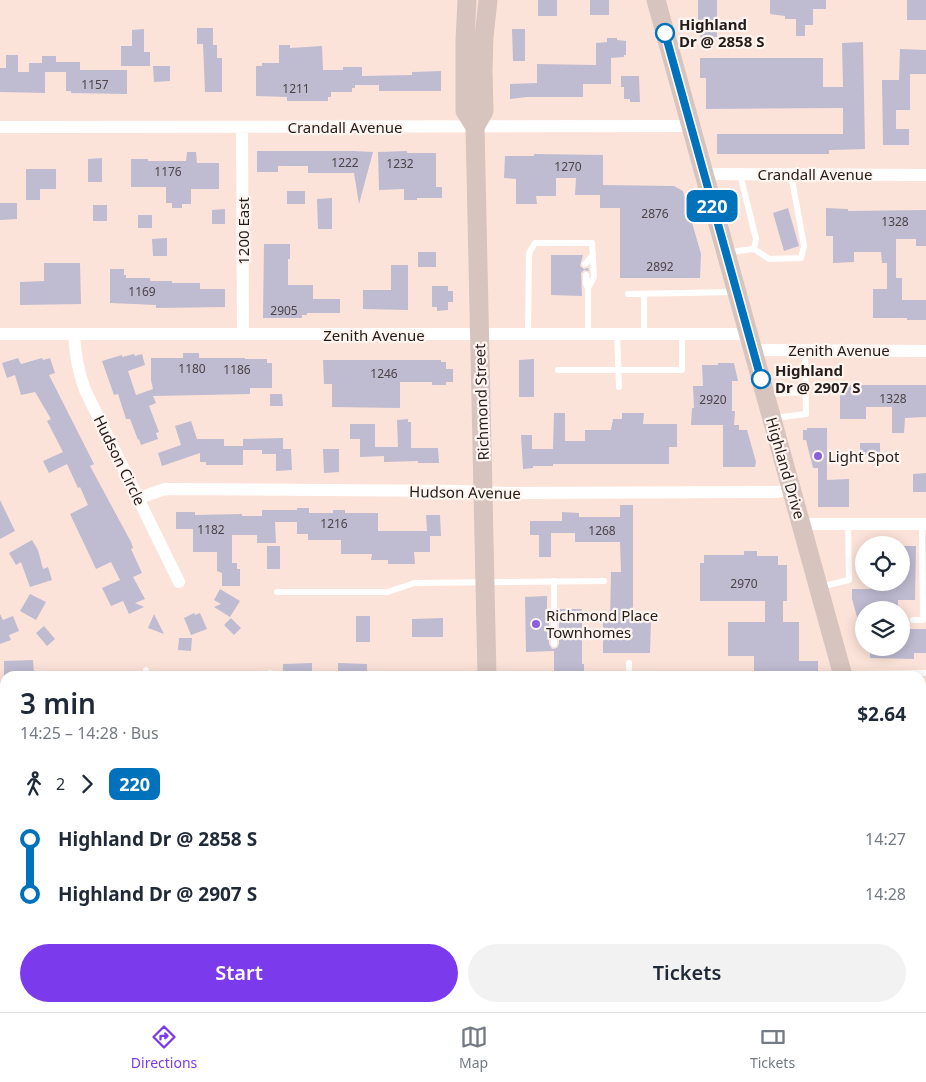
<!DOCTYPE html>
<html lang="en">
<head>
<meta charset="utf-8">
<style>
	body { margin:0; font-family:"Noto Sans",sans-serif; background:#f2f2f3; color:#1f2937; height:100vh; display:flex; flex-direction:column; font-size:19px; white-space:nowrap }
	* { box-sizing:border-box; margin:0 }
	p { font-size:16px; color:#747a83 }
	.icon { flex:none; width:28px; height:28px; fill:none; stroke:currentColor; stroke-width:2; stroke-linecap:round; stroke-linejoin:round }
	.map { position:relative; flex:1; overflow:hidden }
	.drawer { position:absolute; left:0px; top:671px; width:926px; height:341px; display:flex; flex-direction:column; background:#fff; border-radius:15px 15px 0 0; box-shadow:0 2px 12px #0003 }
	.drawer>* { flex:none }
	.badge { padding:0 10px; border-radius:8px; font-size:18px; line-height:32px }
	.tools { position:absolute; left:855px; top:536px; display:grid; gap:10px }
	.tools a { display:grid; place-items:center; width:55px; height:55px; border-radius:50%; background:#fff; box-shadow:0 2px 12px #0003; font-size:25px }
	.map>.badge { position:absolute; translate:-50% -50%; box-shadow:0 0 0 2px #fff }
	.legs { display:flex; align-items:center; gap:8px; height:55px; padding:0 20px; font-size:16px }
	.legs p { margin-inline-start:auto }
	.summary { display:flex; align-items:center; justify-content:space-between; height:85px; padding:0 20px }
	h1 { font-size:28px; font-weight:600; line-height:38px }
	.action { display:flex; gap:10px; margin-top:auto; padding:10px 20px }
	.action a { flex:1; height:58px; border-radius:30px; background:#7c3aed; color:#fff; font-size:20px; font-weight:600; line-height:58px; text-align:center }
	.action a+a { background:#f2f2f3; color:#1f2937 }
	ul { padding:0 20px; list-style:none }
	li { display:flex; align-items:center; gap:18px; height:55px; font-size:19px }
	li i { display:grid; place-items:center; width:8px; height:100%; margin:0 6px; background:currentColor }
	li i::after { content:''; width:12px; height:12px; margin:-6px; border:4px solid; border-radius:50%; background:#fff }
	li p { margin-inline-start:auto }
	li:first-child i { background:linear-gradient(#0000 50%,currentColor 0) }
	li:last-child i { background:linear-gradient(currentColor 50%,#0000 0) }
	.tabs { display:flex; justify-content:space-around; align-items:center; height:70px; border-top:1px solid #e0e1e3; background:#fff; font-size:14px; color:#747a83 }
	.tabs a { display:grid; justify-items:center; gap:2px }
	.tabs .current { color:#7c3aed }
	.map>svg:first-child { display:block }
	.building { fill:#bfbbd1 }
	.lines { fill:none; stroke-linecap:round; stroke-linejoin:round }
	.lane { stroke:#fff; stroke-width:6 }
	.street { stroke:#fff; stroke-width:12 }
	.secondary { stroke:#d8c4be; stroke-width:19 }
	.line-1-casing { stroke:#fff; stroke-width:11 }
	.line-1 { stroke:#0072bc; stroke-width:8 }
	.stop-1-dot { fill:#fff; stroke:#0072bc; stroke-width:2.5 }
	.poi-dot { fill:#8b61db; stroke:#fef4f0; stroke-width:2 }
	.labels { text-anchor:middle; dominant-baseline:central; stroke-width:4.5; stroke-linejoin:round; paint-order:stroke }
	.number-label { font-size:12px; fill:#4c4447 }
	.stop-label { font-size:15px; font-weight:bold; fill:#251c19; stroke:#fef4f0; text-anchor:start }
	.street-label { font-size:15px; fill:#251c19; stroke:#fef4f0 }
	.poi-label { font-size:15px; fill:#251c19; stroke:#fef4f0; text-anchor:start }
</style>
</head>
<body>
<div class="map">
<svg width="926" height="1012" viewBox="0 0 926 1012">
	<rect width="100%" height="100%" fill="#fce3d9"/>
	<path class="building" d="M538,0H557V16H538Z
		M590,0H609V15H590Z
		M698,0H717V37H700V33H698Z
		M770,0H826V9H813V25H805V36H796V19H785V16L770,14Z
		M907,0H926V20H907Z
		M197,28H213V45H217V58H222V92H205L203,44H197Z
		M144,29V52H150V66H121V46H132V30Z
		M512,29H525V61H513Z
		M607,38H617V40L626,41V55H624V57L611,58V84H583V97H527L510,99V84L537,83V64L596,65V43L607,42Z
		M863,42L865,149L829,150V154H717V134H843V108L706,109V78H700V58H823V87H843L842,43Z
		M279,45H290V48L322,46L323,70H343V67H362V76L412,75V72L441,71V91H379V85H355V88H352V92H331V97H328V101H287V97L256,96V66H262V63H279Z
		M900,49L926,50V74H910V110H896V129H909V145H883L882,80H899Z
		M6,55H18V72H45V93L0,92V68H6Z
		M42,56H56V62H80V70H127V94L71,93V91H66V72H29V63H42Z
		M153,66H170V81L154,82Z
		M621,76H639L640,102H630V99H624V87H621Z
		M257,151H353L373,152L359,204L354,173H308V166H278V172H257Z
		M407,151V153H436V187H442V198H417V200H404V189L379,190L378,152Z
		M187,152H196L197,163H219V189H191V204H182V208H172V203H166V187H131V159H148V161H186Z
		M534,154L603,155V185L674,186L683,191L701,254L700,278H620V208H600V195H575L576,178H556V196H536L537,204H516V179L504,178L505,156H534Z
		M102,158V182H88V159Z
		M26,169H56V189H40V200H26Z
		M287,191H305V204H287Z
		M332,198V229H318L317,199Z
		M0,203H17V219L0,220Z
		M93,205H107V221H93Z
		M788,208L799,246L784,251L773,213Z
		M826,208L848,209V211L926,210V246H916V239H896V278H902V300H926V320H907V318H873V289H887V263H882L881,252H854V262L833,263V236H826Z
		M225,209V224H212V210Z
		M138,215H152V228H138Z
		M167,238V256H153L152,239Z
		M264,244H290V259H288V285H313V299H340V313H307V315H302V318H263Z
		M418,252H436V267H418Z
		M551,255H583L580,266L584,269L588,268L589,271L584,270L581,273L582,296L551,295Z
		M44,263H80L81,304L20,305V282L44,281Z
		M391,265H408V310L363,309V290H391Z
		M110,269H124V275H126V278H150V281H172V283H200V289H225V307L156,308V305L110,303Z
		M432,286H448V291H453V302H448V310L437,311V307H432Z
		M183,353H199V358H245V359H267V363H272V388H250V394L153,396L156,403L149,406L159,432L156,433L158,439L141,445L139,439L138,440L130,419H126L118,394L114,395L102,361L122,355V357L134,354L135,356L142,354L145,365L128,371L136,395L153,389L151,380V358H183Z
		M18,358L21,364L42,358L43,360L50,358L55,373L49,375L94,464L90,466L131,542L133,548L131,549L142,573L133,577L145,599L135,603L144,607L129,614L123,601L111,606L102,588L120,580L111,562L96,569L70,514L88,505L80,487L78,488L67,464L49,473L43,461L63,452L47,421L51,419L35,392L21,395L15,375L7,378L2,363Z
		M534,359V397H519V360Z
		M323,360H441V362H446V369H453V382H446V385H432V382H400V408L332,407V384H324Z
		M718,363H734L738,381H732V411H735L734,425H739V430H747L756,462L755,467H723V425H691L692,408H694L693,386H703L702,365H718Z
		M840,385H926V417L905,418L904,433H892V407H866V419H840Z
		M270,394H282L283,406H270Z
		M554,413H565V441H585V430H611L613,419H622V413H644L643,424H677V447H669V464H553V466H533V468L523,469L521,435H532V449H553Z
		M408,419V422H411V448H438L439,463H418V461L384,462V456L360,457V439H350V424H375V447H398L397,420Z
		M191,421L197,439H224V446H243V465H206V462H200V453L162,466L158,453L181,445L175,426Z
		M807,428H827V480L849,479V507H818V468H813L806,440H803V430H807Z
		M283,438V449H291L292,470L276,471V454H262V450H243V439Z
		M860,443H880V455H860Z
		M323,449H339V472L324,473Z
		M926,473V492H913V474Z
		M0,500L15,531L0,539Z
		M620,505H633V619L651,620L650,653H603V619H610L611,572H621L620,542H575V533H551V557H539V535H530V521H562V512L579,513V517H620Z
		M297,508H309V513H333V510H345V513H378V531H427L426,515H440L441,536H430V552H414L415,564H388V560H371L372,554H341V540H308V534H297V522H275L276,543H257V535H232V563H237V569H240V586H222V573L217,571V552H193V529H176V512H195V515L242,514V516H262V510H297Z
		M32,540L38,550L43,569L48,567L52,580L30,587L21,562L16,565L9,553Z
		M267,546H280V569H267Z
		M901,546H916L915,600H898V610H864V630L861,631L852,599V589H870V582H901Z
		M744,551H757V556H778V565H787V601H783V622H799V661H818V676H754V656H728V622H765V601H700V563H704V555H744Z
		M220,589L240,601L230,617L214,607L221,604L214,600Z
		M30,594L46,602L36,620L20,611Z
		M547,596V609H549V644L552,649L557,648L559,644V609H582V664H584V676H554V651L526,652L525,597Z
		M194,613L195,615L200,613L207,629L191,635L184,618Z
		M0,614L3,620L13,616L19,631L9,635L11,640L0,644Z
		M154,614L164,634L148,628Z
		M356,616H370V642H356Z
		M231,618L241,628L234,635L224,625Z
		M443,618V637H412V619Z
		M44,626L55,639L47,646L36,633Z
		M901,629H926V653H914V659L870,658V648H901Z
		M179,638H192L191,651L178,650Z
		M33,660L34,673H28V676H4V661Z
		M312,663V676H283V664Z
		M338,663L367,664V676H338Z"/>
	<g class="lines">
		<path class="lane" d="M740,174L756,239L754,249
			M729,252L754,249L769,259L801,258L804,246L791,174
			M585,264L593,255
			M586,275V284L588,288
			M628,294L736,292
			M528,334L529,253L535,243H592L594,277L588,288V334
			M617,334L619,387
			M644,334V294
			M558,370H682V334
			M766,394L806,392
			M774,418L806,414L805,350
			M554,581V644
			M820,587L849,580L848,524
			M277,592H388L414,583L604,581
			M913,620H923L922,524
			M146,670L147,676
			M270,673V676
			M844,674L926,673
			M629,676V663
			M0,993L5,994
			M72,1008L74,1012
			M678,1012V1009H713V1012"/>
		<path class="street" d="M0,127L690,126
			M242,127L243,334
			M703,174L926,175
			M0,334H748
			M74,334C75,354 78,371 85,390L179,582
			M753,350L926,351
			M139,498L165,489L463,491L506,493L777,492L791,489
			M801,524H926
			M921,692H926
			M921,797L926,814
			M0,813H5"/>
		<path class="secondary" d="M467,0L465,40V111L475,127L487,676
			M656,0L843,676
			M475,127L484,111L483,71L484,37L488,0
			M921,960L926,977
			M487,1012V1008"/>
	</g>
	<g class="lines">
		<g class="line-1-casing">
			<path id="line-1" d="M665,33L761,379"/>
		</g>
		<use href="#line-1" class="line-1"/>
	</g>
	<g class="stop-1-dot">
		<circle cx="665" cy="33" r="9"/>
		<circle cx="761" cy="379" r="9"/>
	</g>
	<g class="poi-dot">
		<circle cx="818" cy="456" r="5"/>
		<circle cx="536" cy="624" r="5"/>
	</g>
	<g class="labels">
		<g class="number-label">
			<text x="95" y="84">1157</text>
			<text x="296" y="88">1211</text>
			<text x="345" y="162">1222</text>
			<text x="400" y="163">1232</text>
			<text x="568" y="166">1270</text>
			<text x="168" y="171">1176</text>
			<text x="655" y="213">2876</text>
			<text x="895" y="221">1328</text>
			<text x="660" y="266">2892</text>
			<text x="142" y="291">1169</text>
			<text x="284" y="310">2905</text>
			<text x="192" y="368">1180</text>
			<text x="237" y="369">1186</text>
			<text x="384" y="373">1246</text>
			<text x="893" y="398">1328</text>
			<text x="713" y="399">2920</text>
			<text x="334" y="523">1216</text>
			<text x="211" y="529">1182</text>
			<text x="602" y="530">1268</text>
			<text x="744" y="583">2970</text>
		</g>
		<g class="stop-label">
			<text x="679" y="24">Highland<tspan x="679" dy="17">Dr @ 2858 S</tspan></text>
			<text x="775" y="370">Highland<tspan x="775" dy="17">Dr @ 2907 S</tspan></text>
		</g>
		<g class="street-label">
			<text x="345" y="127">Crandall Avenue</text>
			<text x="815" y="174">Crandall Avenue</text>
			<text transform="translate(243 231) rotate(-90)">1200 East</text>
			<text x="374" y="335">Zenith Avenue</text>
			<text x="839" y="350">Zenith Avenue</text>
			<text transform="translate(481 402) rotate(-92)">Richmond Street</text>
			<text transform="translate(120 460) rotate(64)">Hudson Circle</text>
			<text transform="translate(786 468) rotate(74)">Highland Drive</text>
			<text transform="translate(465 492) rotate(1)">Hudson Avenue</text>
		</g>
		<g class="poi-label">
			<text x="828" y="456">Light Spot</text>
			<text x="546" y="615">Richmond Place<tspan x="546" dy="17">Townhomes</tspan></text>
		</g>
	</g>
</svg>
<div class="tools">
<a><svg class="icon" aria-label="locate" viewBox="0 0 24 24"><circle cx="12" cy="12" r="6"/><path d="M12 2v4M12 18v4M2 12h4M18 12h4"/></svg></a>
<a><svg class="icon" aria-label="layers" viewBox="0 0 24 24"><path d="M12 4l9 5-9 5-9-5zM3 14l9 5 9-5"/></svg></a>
</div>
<b class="badge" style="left:712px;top:206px;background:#0072bc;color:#fff">220</b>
<section class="drawer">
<div class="summary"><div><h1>3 min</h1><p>14:25 – 14:28 · Bus</p></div><b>$2.64</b></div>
<div class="legs"><svg class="icon" aria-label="walk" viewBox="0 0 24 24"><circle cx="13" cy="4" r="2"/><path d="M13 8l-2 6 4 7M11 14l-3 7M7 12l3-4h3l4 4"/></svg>2<svg class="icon" aria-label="forward" viewBox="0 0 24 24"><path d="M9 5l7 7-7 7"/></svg><b class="badge" style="background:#0072bc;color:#fff">220</b></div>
<ul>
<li><i style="color:#0072bc"></i><b>Highland Dr @ 2858 S</b><p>14:27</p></li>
<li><i style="color:#0072bc"></i><b>Highland Dr @ 2907 S</b><p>14:28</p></li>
</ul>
<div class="action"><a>Start</a><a>Tickets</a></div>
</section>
</div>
<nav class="tabs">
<a class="current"><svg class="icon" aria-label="directions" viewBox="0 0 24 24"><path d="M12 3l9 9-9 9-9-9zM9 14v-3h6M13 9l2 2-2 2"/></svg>Directions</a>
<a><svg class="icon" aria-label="map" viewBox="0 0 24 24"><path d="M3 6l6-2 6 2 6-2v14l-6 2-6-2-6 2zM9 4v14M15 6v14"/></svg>Map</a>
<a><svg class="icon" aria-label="tickets" viewBox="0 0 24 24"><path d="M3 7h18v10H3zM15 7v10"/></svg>Tickets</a>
</nav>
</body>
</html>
